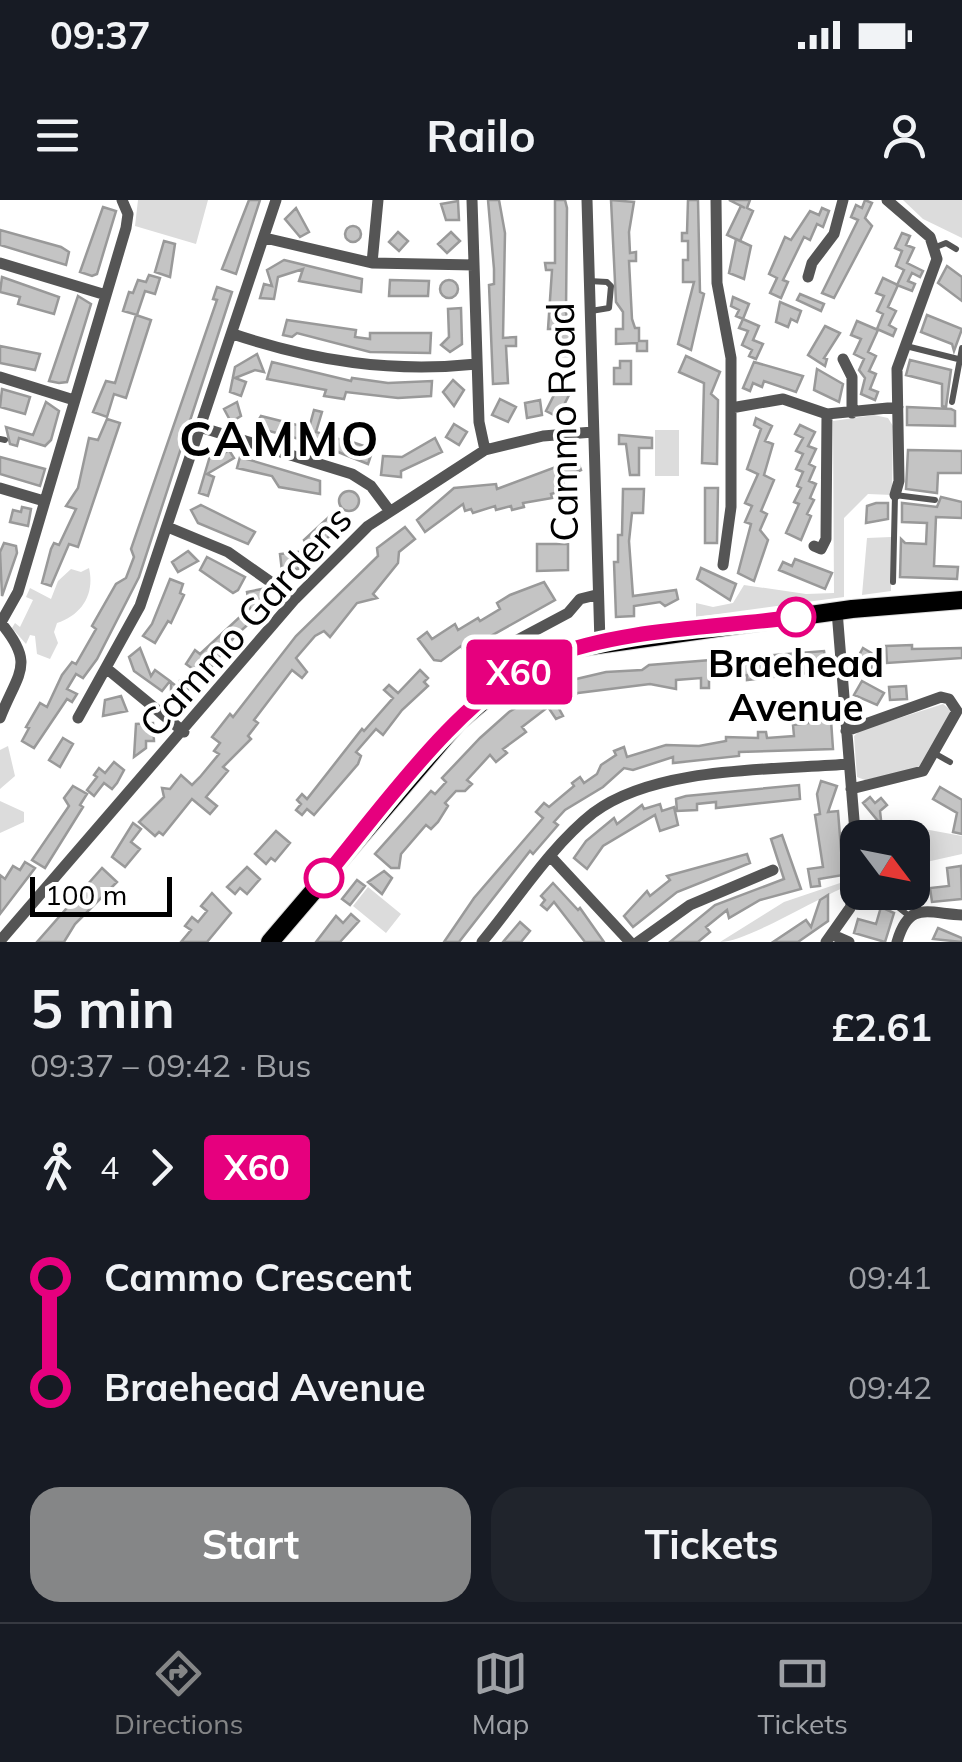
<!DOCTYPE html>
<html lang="en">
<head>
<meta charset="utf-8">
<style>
	body { margin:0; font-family:Mulish,sans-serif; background:#20242c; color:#f1f3f6; height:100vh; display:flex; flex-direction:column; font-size:38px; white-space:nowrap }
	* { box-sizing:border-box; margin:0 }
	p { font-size:32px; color:#9ea1a6 }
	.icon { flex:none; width:55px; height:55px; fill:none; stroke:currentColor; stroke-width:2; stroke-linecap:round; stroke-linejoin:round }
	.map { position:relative; height:742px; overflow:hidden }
	.side { display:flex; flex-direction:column; background:#171b24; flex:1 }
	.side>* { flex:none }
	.badge { padding:0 20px; border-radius:8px; font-size:35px; line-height:65px }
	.needle { width:65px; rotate:122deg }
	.fabs { position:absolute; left:840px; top:620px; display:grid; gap:20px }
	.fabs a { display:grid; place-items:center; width:90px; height:90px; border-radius:20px; background:#171b24; box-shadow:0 5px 25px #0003; font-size:50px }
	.scale { position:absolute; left:30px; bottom:25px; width:142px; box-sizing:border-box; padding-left:10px; border:5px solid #000; border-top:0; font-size:28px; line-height:35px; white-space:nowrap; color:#000; -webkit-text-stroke:8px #fff; paint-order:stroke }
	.map>.badge { position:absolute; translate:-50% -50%; box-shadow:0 0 0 5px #fff }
	.legs { display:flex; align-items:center; gap:15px; height:110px; padding:0 30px; font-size:32px }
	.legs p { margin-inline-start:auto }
	.head { display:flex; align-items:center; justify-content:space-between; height:170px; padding:0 30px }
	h1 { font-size:55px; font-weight:700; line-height:75px }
	.primary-button { display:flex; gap:20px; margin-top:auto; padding:20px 30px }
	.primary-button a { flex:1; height:115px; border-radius:30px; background:#858687; color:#fff; font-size:40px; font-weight:700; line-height:115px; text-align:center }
	.primary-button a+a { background:#20242c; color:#f1f3f6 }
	ul { padding:0 30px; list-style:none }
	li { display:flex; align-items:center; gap:35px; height:110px; font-size:38px }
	li i { display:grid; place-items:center; width:15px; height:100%; margin:0 12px; background:currentColor }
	li i::after { content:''; width:25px; height:25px; margin:-12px; border:8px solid; border-radius:50%; background:#171b24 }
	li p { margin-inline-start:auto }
	li:first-child i { background:linear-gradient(#0000 50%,currentColor 0) }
	li:last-child i { background:linear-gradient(currentColor 50%,#0000 0) }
	.status { display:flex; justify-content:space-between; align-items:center; height:70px; padding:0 50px; background:#171b24; direction:ltr }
	.status svg { height:28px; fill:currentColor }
	header { display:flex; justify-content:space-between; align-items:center; height:130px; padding:0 30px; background:#171b24; font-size:45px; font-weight:700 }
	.tab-bar { display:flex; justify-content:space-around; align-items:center; height:140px; border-top:2px solid #363941; background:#171b24; font-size:28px; color:#9ea1a6 }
	.tab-bar a { display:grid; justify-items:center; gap:5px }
	.tab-bar .on { color:#858687 }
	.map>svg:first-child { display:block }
	.green { fill:#dcdcdc }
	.building { fill:#c4c4c4; stroke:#999; stroke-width:2.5 }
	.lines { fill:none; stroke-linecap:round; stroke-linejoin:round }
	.primary-casing { stroke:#dbdbdb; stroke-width:20 }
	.lane { stroke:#555; stroke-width:6 }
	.street { stroke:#555; stroke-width:11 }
	.primary { stroke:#000; stroke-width:18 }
	.line-1-casing { stroke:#fff; stroke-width:22 }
	.line-1 { stroke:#e6007e; stroke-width:15 }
	.stop-1-dot { fill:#fff; stroke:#e6007e; stroke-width:5 }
	.labels { text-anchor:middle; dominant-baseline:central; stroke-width:8; stroke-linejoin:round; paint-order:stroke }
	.street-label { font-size:38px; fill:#000; stroke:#fff }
	.stop-label { font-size:38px; font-weight:bold; fill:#000; stroke:#fff }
	.district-label { font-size:48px; font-weight:bold; letter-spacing:2.5px; fill:#000; stroke:#fff }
</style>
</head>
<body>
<div class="status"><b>09:37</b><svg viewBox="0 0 49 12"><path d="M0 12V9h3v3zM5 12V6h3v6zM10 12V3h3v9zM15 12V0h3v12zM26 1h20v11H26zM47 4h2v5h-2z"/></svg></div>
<header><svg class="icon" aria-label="menu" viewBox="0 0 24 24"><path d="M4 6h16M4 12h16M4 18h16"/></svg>Railo<svg class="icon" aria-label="person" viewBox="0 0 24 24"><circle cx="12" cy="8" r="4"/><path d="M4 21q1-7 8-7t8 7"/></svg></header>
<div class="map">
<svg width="962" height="742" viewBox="0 0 962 742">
	<rect width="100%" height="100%" fill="#fff"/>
	<path class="green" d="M138,0H208L196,44L135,26Z
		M903,0H962V38L923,19Z
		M874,215L888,218L893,226L892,295L868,294L844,318V397L696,417V403L713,407L733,403L744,385L806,394L834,393L833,221Z
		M655,230H679V276H655Z
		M891,337V391L862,395L867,338Z
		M89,368C95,394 82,415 57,423L54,432L58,443L50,459L37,454L35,436L30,435L26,444L12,428L15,423L20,427L33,400L26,397L30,388L51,399L58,381L71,369L81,372Z
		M943,504L952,511L922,568L865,580L857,577L854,536L859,531Z
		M8,546L15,576L0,589V550Z
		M0,601L24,612V622L0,633Z
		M924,629L962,636V654L913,665V658L928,653Z
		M846,681L847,686C816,699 746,742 720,742L784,702Z
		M368,687L401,714L386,733L353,706Z"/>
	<path class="building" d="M249,0H260L236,74L222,69Z
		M488,0H499L505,33L503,138L516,137V146H506L508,183L493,184L489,85L494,84V69Z
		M555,0H565L567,8L566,112L572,156H559V129H548L552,70H546L545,63H555Z
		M611,0L634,2L629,32L630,53L636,52V61H629L632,119L635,128H639V141H647V151H637V143L616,144V129H623V112L616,102Z
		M688,0H698L700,92L704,94L691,150L678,144L694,82H683V60H688V41H682V33H687Z
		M729,0H750L747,8L753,11L740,41L727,35L741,6L745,8Z
		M865,0L872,3L865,18L872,26L834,98L822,93L858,20L851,17L856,5L862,8Z
		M458,1L459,20H446L441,4Z
		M103,7L116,11L97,74L92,76L80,72Z
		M296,8L309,32L300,37L285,19Z
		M822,8L829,11L823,27L817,24L810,40L804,37L783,80L788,82L781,98L770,93L777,78L769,74L785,37L791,40L810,11L819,15Z
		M345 34a8 8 0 1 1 16 0a8 8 0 1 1-16 0Z
		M0,30L61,47L69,52L66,65L0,45Z
		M398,32L408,41L399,51L389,42Z
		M451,32L460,41L447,53L438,44Z
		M902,33L910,36L906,45L914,48L907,63L923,71L920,77L912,73L908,81L915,84L912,91L897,85L904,70L896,66L902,51L895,48Z
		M736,39L751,46L744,79L729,73Z
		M164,41L175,44L170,77L155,72Z
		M284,60L362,79L361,92L299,81L303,69L278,77L274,99L260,98L264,84L272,86L267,70Z
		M947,66L962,77V101L938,83Z
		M149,75L160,78L155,94L145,91L137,115L123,111L129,92L133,93L138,80L146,82Z
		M2,77L59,97L54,114L18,104L20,97L0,92Z
		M883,78L898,85L888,107L896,111L889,125L896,129L893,136L877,129L883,114L877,111L884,96L876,93Z
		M390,80L429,81L428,96H389Z
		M440 89a9 9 0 1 1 18 0a9 9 0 1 1-18 0Z
		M217,87L232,92L139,377L97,459L83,478L76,474L67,489L77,494L72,502L67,499L34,548L22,541L29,528L26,527L40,503L47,507L62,475L72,462L76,464L96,429L92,426L116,384L126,378L134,357L131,349L217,100L213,99Z
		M800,94L824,104L821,111L797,100Z
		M78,96L91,104L67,182L59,183L49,181Z
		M733,97L749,104L743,119L736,116L739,110L731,106Z
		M780,102L801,111L797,122L791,119L788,127L776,122Z
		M461,108L462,144L450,152L441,145L449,137L448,109Z
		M136,115L151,120L126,198L114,194L107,217L93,212L106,181L115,183Z
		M927,115L962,129L954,151L952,144L921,132Z
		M743,119L759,126L753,140L763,144L756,159L749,156L752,150L742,145L748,131L739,128Z
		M287,120L356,130L355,137L370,139V133H431L430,153L370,152L297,133L292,137L283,135Z
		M857,121L878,130L868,152L876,156L869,171L876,174L870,189L878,192L875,200L861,194L865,178L859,170L864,159L854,154L861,139L851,135Z
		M825,126L840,133L824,158L827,159L825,166L808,155Z
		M0,146L40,154L35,170L0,163Z
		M257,154L264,172L255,170L235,178L246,182L241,196L230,192L235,167Z
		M686,156L720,172L711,194L718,200L717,264L702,263L704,183L679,172Z
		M910,160L951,170L946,207L942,206V184L906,175Z
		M620,161H631V184H614V168H620Z
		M272,162L351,181L352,178L388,183L432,181L431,196L398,198L346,192L344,199L324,196L326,190L267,179Z
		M754,162L803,176L796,192L764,181L762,187L753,183L750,191L743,188Z
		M817,169L843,184L839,202L814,190Z
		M453,180L464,190L454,206L443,192Z
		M558,187L570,193L558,217L546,211Z
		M2,189L30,197L25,214L0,207Z
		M500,199L516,207L508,222L492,215Z
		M540,200L542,215L527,218L525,203Z
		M46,202L59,211L51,240L45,246L19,238L17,246L10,244L6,227L33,235Z
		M237,202L241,216L231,222L224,209Z
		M907,207L951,209L955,211V226L907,225Z
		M314,210L322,212L316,232L342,240L344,232L351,235L349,241L373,249L368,264L318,244L254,227L261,216L309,228Z
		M756,218L772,226L765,241L773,244L764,275L774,280L761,311L767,314L760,330L768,340L754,381L738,373L751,324L745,322L752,306L745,303L758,274L747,269L761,229L754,225Z
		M107,219L120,223L78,347L69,344L51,386L42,383L51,349L54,343L59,345L76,309L66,306L78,288L89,238L98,240Z
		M454,224L467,232L459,245L446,237Z
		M800,225L815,232L808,246L816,249L809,264L815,267L809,281L816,284L810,298L814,300L807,314L811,316L801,340L786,333L799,304L794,302L801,288L797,286L803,272L796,269L803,254L796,251L803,238L795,234Z
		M619,235L652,238V248H639V275H630L626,244H619Z
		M435,238L442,252L401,271V277L381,275L383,256L402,257Z
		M220,250L223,254L229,250L234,258L207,274L214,277L208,296L199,293L210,256Z
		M908,250L962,251V273H938L937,293L906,289Z
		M0,257L45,269L40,286L0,274Z
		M240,257L320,281V294L279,287L272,276L237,268Z
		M577,259L581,270L562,279L566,290L551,294L552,298L523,303L524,307L512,310L511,306L496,310L495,306L473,313L471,309L465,311L463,304L425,332L417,320L454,288L496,284L497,289Z
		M705,288H718L717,343H705Z
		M623,289H644L643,313H632L629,341L633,396L676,390L678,399L665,406L660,402L634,406V416L616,417L614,362H618V335H622Z
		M339 301a10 10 0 1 1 20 0a10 10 0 1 1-20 0Z
		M941,297L962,302V318L936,317L934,366L958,367L957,379L900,377L901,339L905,343L926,344L927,323L902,322V303L937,307Z
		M876,303H888V319L866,323L867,306Z
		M201,305L255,332L248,344L198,323L191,310Z
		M22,307L31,309L28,326L10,322L13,310L21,312Z
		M331,315L341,326L311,352L304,340Z
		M405,327L415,339L399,352L398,363L373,394L377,398L357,403L330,437L324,431L315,436L296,458L307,472L302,478L292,470L254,520L258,523L248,536L251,539L223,567L228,571L206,597L217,606L210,614L192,599L163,635L159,632L155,636L139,622L164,597L162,588L170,589L181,575L192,585L200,577L219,554L214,551L220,543L212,537L230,514L233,517L296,436L378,356L377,348Z
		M4,343L16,346L17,353L2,396L0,352Z
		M537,344H568V370L537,371Z
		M188,351L198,361L178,372L172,362Z
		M298,352V369L282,371L280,354Z
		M207,357L245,377L238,390L233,393L200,370Z
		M795,359L832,373L825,389L779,370L783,362L792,366Z
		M701,368L736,384L730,400L697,379Z
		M170,379L183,384L180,393L184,395L171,423L168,421L155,443L143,436L152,424Z
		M544,382L555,400L464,451L461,446L441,461L434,460L418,439L427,432L432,439L455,424L458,430L478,418L480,421L500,409L497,403L510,395Z
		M262,389L268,407L250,409L247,392Z
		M244,413L254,419L235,436L204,477L186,464L195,450L200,454Z
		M912,445V449L962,448V458L887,463L886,446Z
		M140,448L151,476L155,470L170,481L162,491L134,471L129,457Z
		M863,448L878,457L869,472L860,467L864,460L858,457Z
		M824,451L827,471L747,480V475L709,477V488H701V478L676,480V489L650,484L578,493L557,505L563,516L556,519L548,507L522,527L526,532L503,549L507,553L496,562L490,555L467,580L472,584L465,591H456L445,603L448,606L438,622L431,629L426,625L401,654L399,668H391L375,654L431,591L435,594L446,582L442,578L480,538L509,512L555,484L606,472L642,470L649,465Z
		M420,470L428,478L424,482L428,486L402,510L383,535L376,529L356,552L361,556L358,564L314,615L307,609L302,615L296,610L301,604L297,600L302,594L307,599L362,529L364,531L393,498L384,490L389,485L398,493Z
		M180,481H188V501L171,500V482L180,489Z
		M862,481L884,493L877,505L854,495Z
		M906,486L907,499L890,500L889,487Z
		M121,496L127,511L103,516L105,500Z
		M831,520L833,549L739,552V556L673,563V557L633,570L624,568L603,587L565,610L554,622L558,625L533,654L530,651L459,742H444L474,698L543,618L536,612L544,603L549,607L574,586L572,583L580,577L584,583L597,574L601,565L616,555L614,551L624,547L627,557L666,545L699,546L726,541V537L758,538V532H766L767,538L794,536L793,525Z
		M153,523L154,541H146V548L134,557L136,524Z
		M63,538L73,544L60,567L49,560Z
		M114,562L124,570L117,583L112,589L104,583L94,596L87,590L97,577L94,575L99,568L105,573Z
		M821,581L837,586L828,612L838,611L843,675L819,679L820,686L811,687L808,669L823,667L815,615L820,614L817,594Z
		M799,585L800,599L716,608V602L697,604V610L677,611L676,599L686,596Z
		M73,586L87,594L80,605L83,607L45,668L32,660L69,606L64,598Z
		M940,587L962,600V634L953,632L957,613L933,599Z
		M870,597L875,603L881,598L887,605L880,611L882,629L876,630L877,638H868L866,622L878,621L863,603Z
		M660,604L662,611L674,607L678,625L660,631L655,615L603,646L587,669L574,658L586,641L614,618L617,624L642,605L644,609Z
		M133,623L141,629L131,642L140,649L125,667L112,657Z
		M276,631L290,643L275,661L271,658L266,664L255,654Z
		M782,635L801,689L760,700L729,718L727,710L706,727L710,732L698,742H670L715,705L784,679L771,639Z
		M747,654L750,663L677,692L633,727L624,716L647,691L650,696L670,680L667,676Z
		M25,662L35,668L0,714V675L5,679L13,666L20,670Z
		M961,666L962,699L932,702L930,688L949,686L947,668Z
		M247,667L260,679L247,694L240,688L235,694L227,687Z
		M102,668L117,682L75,724L64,742H37Z
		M384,671L392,678L382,694L368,682Z
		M357,680L365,686L350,705L342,699Z
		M553,683L578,710L580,708L604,742H585L554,702L547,710L541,705L545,700L541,696Z
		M212,693L231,713L207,742H181L191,730L185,726L192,717L198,722L207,711L201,706Z
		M828,695V721L798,742H773L806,720L811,727L820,700Z
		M881,707L894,713L885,742L854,733L858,719L876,724Z
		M351,714L359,721L340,742H316L336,716L343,723Z
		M520,722L530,731L521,742H503Z
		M938,728L962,738V742L933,739Z"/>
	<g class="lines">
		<g class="primary-casing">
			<path id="primary" d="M270,742L458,522L519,471L576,448L852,409L962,400"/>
		</g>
		<path class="lane" d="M936,47L946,43L956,49
			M589,81L607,82L611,86L609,108L591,111
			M906,146L958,159
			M952,202L962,148
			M0,239L5,240
			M893,382L895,295L935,300
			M934,553L950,562
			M881,694L908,715"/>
		<path class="street" d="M472,0L479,222L485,250
			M587,0L600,443
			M716,0L717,83L731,158V307L723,365
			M887,0L930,37L937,59L897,169L899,281L895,295
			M265,38L372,63L474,65
			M0,63L106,95
			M372,63L378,0
			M808,77L812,63L834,34L843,0
			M233,134C314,161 391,173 477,164
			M843,159L852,177V213
			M0,177L74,200
			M731,208L783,199L827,214L898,207
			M203,228L352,274L371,286L389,310
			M0,288L44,301
			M170,328L228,352L295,399
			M814,346L821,349L826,339L827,214
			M837,411L858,669
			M0,424L18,392L126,28L128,14L122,0
			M480,460L568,413L580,399L596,395
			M106,468L184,532
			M0,518C18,472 36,465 1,423
			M78,518L140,406L276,0
			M846,531L941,497L949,499L957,511L923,571L851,589
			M552,658L630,742
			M833,735L849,742
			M0,741L295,399L368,326L485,250L543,236L593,232
			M482,742C517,700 550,647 593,613C655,566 774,570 849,564
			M638,742L690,705L773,670
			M826,742L850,708L858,684
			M897,742C909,701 926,713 962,715"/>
		<use href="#primary" class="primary"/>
	</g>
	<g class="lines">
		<g class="line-1-casing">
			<path id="line-1" d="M324,678C380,611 465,489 546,458C623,428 715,428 796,417"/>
		</g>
		<use href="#line-1" class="line-1"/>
	</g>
	<g class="stop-1-dot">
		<circle cx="796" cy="417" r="18"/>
		<circle cx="324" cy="678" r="18"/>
	</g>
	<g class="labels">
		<g class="street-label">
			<text transform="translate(562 222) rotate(-91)">Cammo Road</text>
			<text transform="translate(245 421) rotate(-48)">Cammo Gardens</text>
		</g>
		<g class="stop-label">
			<text x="796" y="463">Braehead<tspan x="796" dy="44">Avenue</tspan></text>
		</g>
		<g class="district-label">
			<text x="280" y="238">CAMMO</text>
		</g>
	</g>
</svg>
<div class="fabs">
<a><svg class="needle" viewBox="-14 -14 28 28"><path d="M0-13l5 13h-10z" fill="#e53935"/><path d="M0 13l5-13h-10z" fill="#9ea1a6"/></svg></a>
</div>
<div class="scale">100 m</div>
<b class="badge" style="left:519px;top:472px;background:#e6007e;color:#fff">X60</b>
</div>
<section class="side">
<div class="head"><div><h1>5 min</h1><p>09:37 – 09:42 · Bus</p></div><b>£2.61</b></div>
<div class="legs"><svg class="icon" aria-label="walk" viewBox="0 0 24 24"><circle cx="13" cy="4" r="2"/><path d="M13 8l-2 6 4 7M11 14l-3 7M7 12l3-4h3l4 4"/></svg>4<svg class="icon" aria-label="forward" viewBox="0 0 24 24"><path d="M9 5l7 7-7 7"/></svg><b class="badge" style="background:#e6007e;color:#fff">X60</b></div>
<ul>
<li><i style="color:#e6007e"></i><b>Cammo Crescent</b><p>09:41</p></li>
<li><i style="color:#e6007e"></i><b>Braehead Avenue</b><p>09:42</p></li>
</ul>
<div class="primary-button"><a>Start</a><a>Tickets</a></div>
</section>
<nav class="tab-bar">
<a class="on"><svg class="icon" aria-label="directions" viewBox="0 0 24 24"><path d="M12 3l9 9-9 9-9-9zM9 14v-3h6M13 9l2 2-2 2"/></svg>Directions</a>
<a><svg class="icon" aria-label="map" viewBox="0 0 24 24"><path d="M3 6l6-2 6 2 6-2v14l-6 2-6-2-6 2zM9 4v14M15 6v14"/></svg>Map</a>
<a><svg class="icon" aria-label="tickets" viewBox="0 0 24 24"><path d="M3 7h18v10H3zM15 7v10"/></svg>Tickets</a>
</nav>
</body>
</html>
